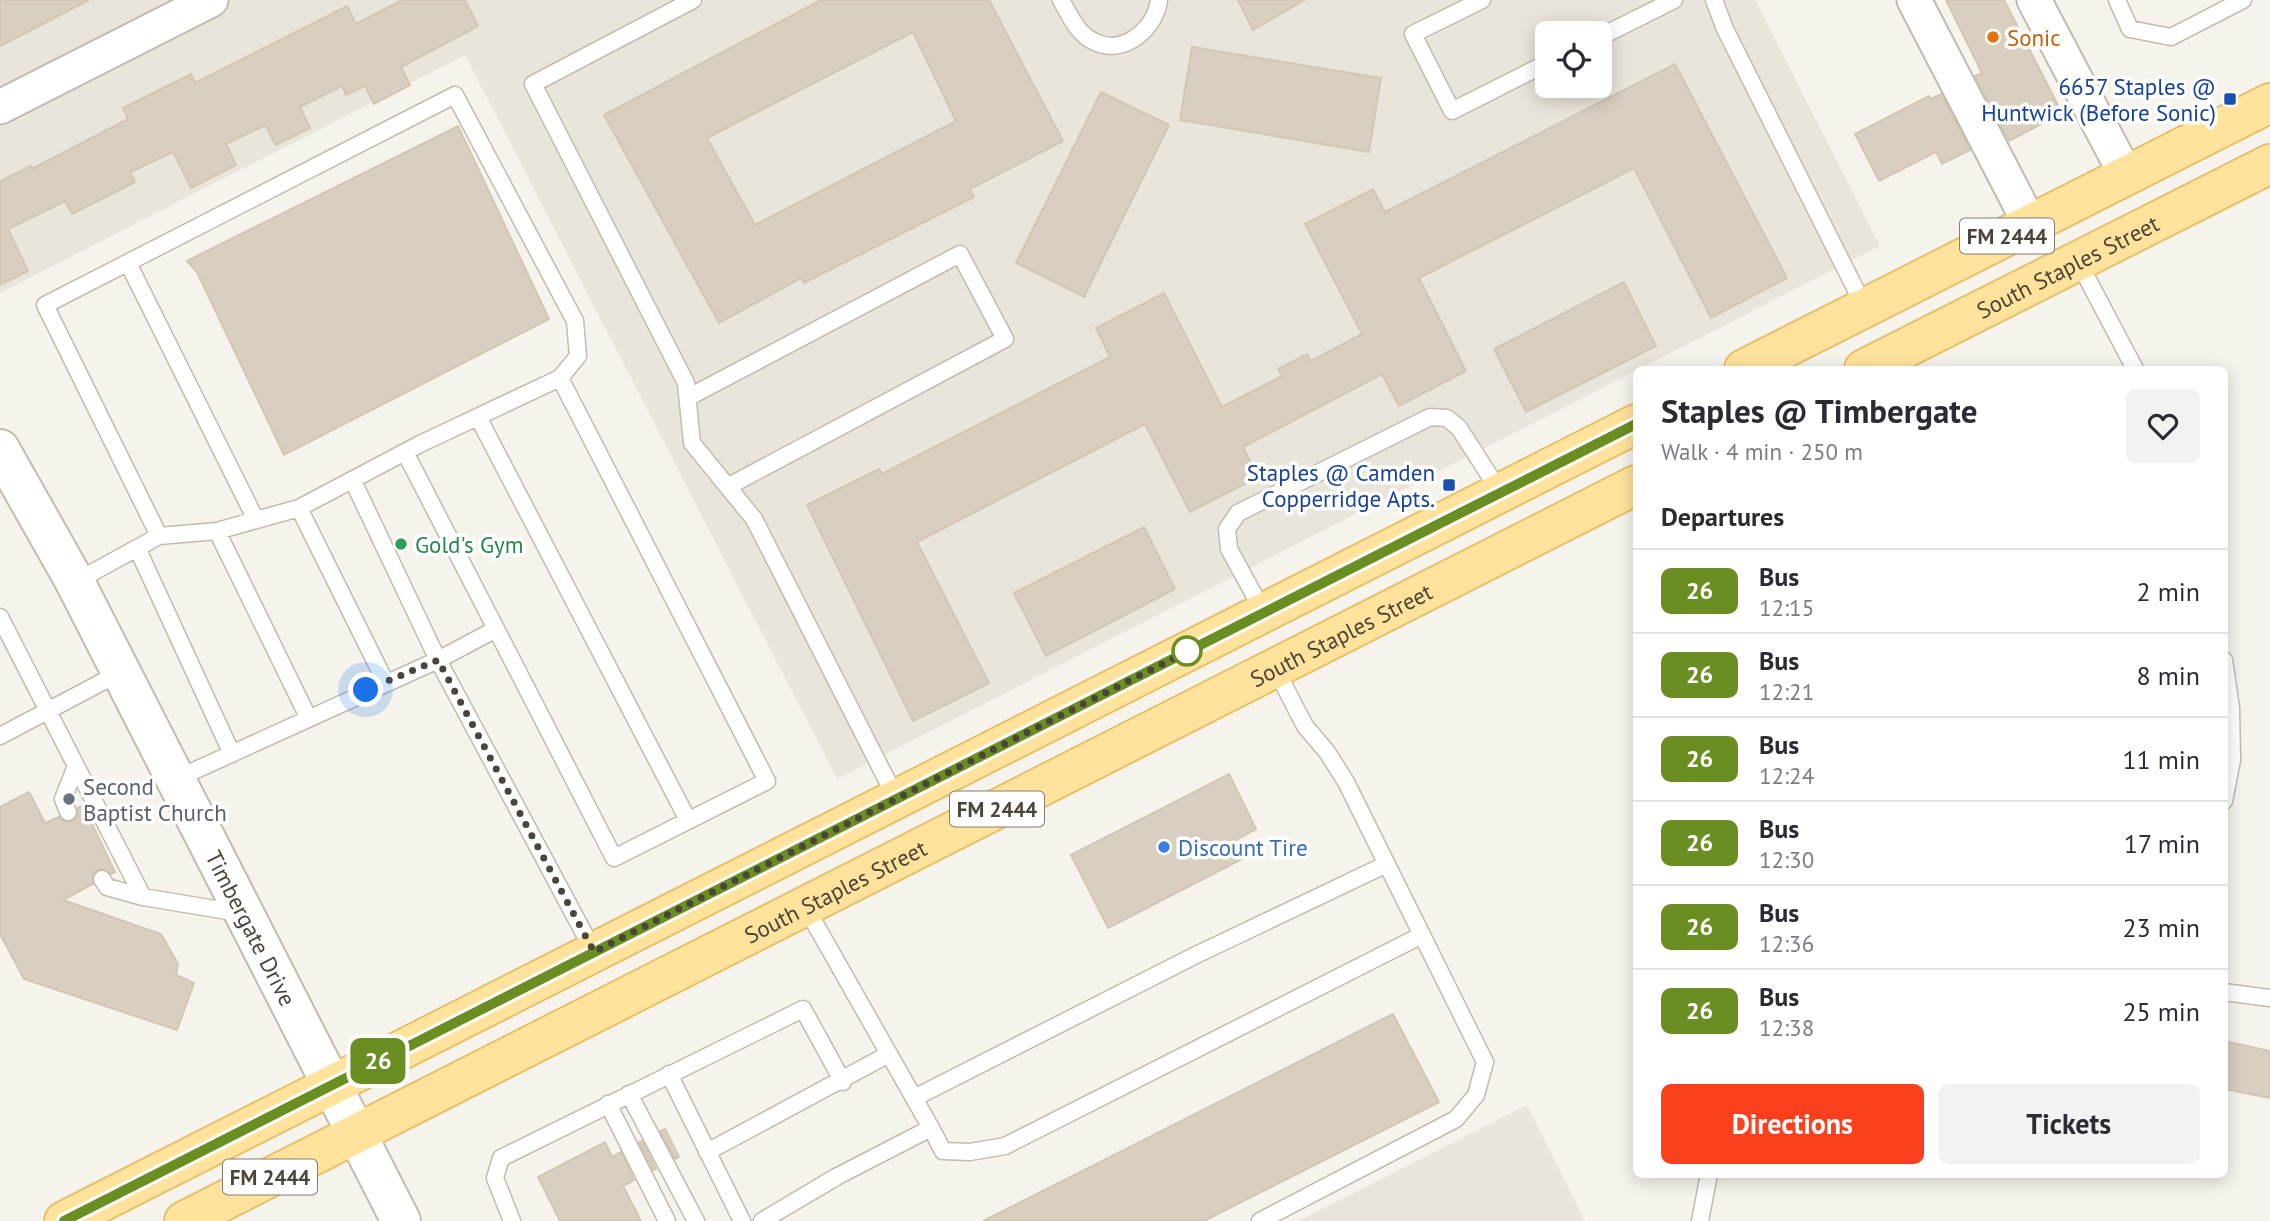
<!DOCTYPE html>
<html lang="en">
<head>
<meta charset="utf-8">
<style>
	body { margin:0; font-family:"PT Sans",sans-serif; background:#f2f2f3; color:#2b2b33; height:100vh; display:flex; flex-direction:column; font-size:26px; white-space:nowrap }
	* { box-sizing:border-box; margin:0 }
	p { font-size:23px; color:#7c7c81 }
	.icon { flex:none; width:38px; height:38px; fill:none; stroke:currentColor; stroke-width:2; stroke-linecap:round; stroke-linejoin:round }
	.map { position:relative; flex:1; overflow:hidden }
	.details { position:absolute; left:1633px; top:366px; width:595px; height:812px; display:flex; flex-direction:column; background:#fff; border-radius:10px; box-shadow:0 4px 18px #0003 }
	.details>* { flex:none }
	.badge { padding:0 14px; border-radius:10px; font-size:24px; line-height:46px }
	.fabs { position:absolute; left:1535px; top:21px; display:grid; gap:14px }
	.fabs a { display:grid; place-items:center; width:77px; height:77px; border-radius:10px; background:#fff; box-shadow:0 4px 18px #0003; font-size:35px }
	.you { position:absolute; width:35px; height:35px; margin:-18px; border:5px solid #fff; border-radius:50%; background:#1a73e8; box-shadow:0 0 0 10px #1a73e833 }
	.map>.badge { position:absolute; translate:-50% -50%; box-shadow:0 0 0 4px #fff }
	h2 { padding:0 28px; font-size:26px; line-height:63px }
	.round { display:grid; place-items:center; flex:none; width:74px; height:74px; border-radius:10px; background:#f2f2f3 }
	.overview { display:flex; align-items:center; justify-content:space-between; height:119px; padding:0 28px }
	h1 { font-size:33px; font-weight:600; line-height:52px }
	.cta { display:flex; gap:14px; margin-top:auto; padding:14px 28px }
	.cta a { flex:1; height:80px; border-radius:10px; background:#fc3f1d; color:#fff; font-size:28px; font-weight:600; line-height:80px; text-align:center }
	.cta a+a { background:#f2f2f3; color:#2b2b33 }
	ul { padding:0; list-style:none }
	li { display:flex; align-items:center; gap:21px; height:84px; padding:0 28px; border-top:2px solid #e1e1e2 }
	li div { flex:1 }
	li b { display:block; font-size:26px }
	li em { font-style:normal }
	li .badge { min-width:77px; font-weight:700; text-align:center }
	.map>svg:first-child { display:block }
	.residential { fill:#eae5da; fill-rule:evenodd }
	.building { fill:#d8cfc1; stroke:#d3c7b4; stroke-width:2; fill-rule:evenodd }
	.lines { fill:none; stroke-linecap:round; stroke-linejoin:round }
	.service-casing { stroke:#c2bbae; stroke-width:19 }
	.minor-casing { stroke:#c2bbae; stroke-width:37 }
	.tertiary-casing { stroke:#c2bbae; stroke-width:42 }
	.primary-casing { stroke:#e6c16a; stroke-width:42 }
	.service { stroke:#fff; stroke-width:16 }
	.minor { stroke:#fff; stroke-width:33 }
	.tertiary { stroke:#fff; stroke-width:38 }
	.primary { stroke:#ffe39c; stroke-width:38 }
	.line-casing { stroke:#fff; stroke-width:16 }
	.line { stroke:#6b8e23; stroke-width:10 }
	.walk { stroke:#4b4439; stroke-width:7; stroke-dasharray:0 12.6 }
	.food-dot { fill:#e8710a; stroke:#fff; stroke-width:2.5 }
	.transit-dot { fill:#1a4fb4; stroke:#fff; stroke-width:2.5 }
	.leisure-dot { fill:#2e9e5b; stroke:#fff; stroke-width:2.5 }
	.stop-dot { fill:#fff; stroke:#6b8e23; stroke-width:3.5 }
	.worship-dot { fill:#6b7280; stroke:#fff; stroke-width:2.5 }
	.shop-dot { fill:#3f7fe0; stroke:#fff; stroke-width:2.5 }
	.labels { text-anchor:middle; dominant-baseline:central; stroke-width:7; stroke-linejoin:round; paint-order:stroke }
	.shield { fill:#fff; stroke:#817c74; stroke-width:2 }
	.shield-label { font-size:21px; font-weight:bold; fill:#4b4439 }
	.food-label { font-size:23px; fill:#c56008; stroke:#fff; text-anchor:start }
	.transit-label { font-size:23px; fill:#164399; stroke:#fff; text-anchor:end }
	.street-label { font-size:23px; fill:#4b4439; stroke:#fff }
	.leisure-label { font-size:23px; fill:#27864d; stroke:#fff; text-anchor:start }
	.worship-label { font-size:23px; fill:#5b616d; stroke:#fff; text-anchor:start }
	.shop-label { font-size:23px; fill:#366cbe; stroke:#fff; text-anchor:start }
</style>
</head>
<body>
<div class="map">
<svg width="2270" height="1221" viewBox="0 0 2270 1221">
	<rect width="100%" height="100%" fill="#f6f3ec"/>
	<path class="residential" d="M0,0H1755L1880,246L837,779L465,55L0,293ZM1547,33H1600V86H1547Z
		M1527,1105L1585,1221H1298Z"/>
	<path class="building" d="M0,0H89L0,46Z
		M402,0H465L478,26L401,67L410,85L374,104L365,86L346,95L342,86L300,107L310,128L276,145L265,125L226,144L236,165L191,188L173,152L130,172L135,182L72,214L65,201L8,229L28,271L0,285V181L31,166L32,169L128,119L123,108L191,74L195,83L347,6L356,24Z
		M821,0H989L1063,141L970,189L974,197L804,283L801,278L719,323L604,115ZM913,32L956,121L755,225L707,138Z
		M1238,0H1304L1253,30Z
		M1946,0H2004L2062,113L2009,141L1975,76L1982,73Z
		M1192,47L1381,78L1369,152L1180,120Z
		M1675,64L1787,278L1711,318L1634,168L1419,278L1466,371L1399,406L1382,374L1243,447L1258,477L1190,512L1145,424L917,542L989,683L913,721L807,505L879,469L882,474L1110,357L1096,328L1164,293L1222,407L1282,376L1278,369L1307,354L1311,361L1362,334L1305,224L1373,189L1385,212Z
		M1101,92L1169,125L1084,297L1016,263Z
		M1941,94L1970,150L1942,164L1936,152L1879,181L1855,134L1929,96L1931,99Z
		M458,126L549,319L284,455L197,272L187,261Z
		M1624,282L1656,346L1526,412L1494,349Z
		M1144,527L1175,589L1046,656L1014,593Z
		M1229,774L1256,829L1237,839L1246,857L1108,928L1071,855Z
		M29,792L45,823L59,817L66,822L72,821L78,814V808L83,805L115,872L111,874L106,869L97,870L92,875L93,884L63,900L161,934L178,964L176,975L194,983L177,1030L24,979L0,934V807Z
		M1393,1014L1439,1102L1204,1221H983Z
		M2224,1041L2270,1051V1098L2224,1089Z
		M665,1129L679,1157L675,1159L660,1131Z
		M642,1141L656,1169L653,1170L639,1142Z
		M605,1142L612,1157L621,1152L634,1180L623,1186L641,1221H560L538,1177Z"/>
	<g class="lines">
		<g class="service-casing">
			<path id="service" d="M693,0L533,84L686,383L692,443L754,519L896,798
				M1061,0C1070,16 1078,35 1095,42C1124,56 1156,28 1159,0
				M1482,0L1413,34L1452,111L1547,63
				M1714,0L1725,29L1865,308
				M2117,0L2130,29L2171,37L2243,0
				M1600,37L1674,0
				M2078,261L2135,369
				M128,263L256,520
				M689,397L960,254L1005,339L729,486
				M478,417L688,820
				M405,452L614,858L767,781L560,378
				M353,481L438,660L594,952
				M299,508L385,681
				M217,531L308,717
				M138,550L232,754
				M75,582L159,536L217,531L299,508L420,444L560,378L578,356L575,321L455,95L45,305L159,536
				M1264,613L1229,549L1227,529L1238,513L1430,417L1447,418L1459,428L1500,492
				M0,617L143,897L239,913
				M2224,660L2231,708L2232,760L2224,801
				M0,736L121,672
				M176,779L438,660L496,629
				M68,812L63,799L76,766
				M102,879L107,887L143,897
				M2224,992L2270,998
				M669,1074L742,1221
				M629,1094L696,1221
				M914,1098L1196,955L1387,864
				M608,1104L667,1221
				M931,1128L943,1151L970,1152L1005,1146L1422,935
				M707,1152L889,1054
				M512,1221L495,1178L501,1158L803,1009L843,1082
				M762,1221L836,1177L931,1128L805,906
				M1260,1221L1456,1119L1476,1095L1485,1062L1346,782L1327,752L1305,726L1275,668
				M1700,1221L1709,1174"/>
		</g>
		<g class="minor-casing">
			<path id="minor" d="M1914,0L2030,224
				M2034,0L2126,175
				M0,107L211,0"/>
		</g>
		<g class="tertiary-casing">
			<g id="tertiary">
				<path id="s1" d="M0,449L75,582L401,1221"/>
			</g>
		</g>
		<g class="primary-casing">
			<g id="primary">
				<path d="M1744,369L2270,103"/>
				<path id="s2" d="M1864,369L2270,164"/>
				<path d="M64,1221L1636,424"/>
				<path id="s3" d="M184,1221L1636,485"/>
			</g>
		</g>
		<use href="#service" class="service"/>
		<use href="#minor" class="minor"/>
		<use href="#tertiary" class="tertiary"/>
		<use href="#primary" class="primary"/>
	</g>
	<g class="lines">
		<g class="line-casing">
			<path id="line" d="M64,1221L1636,424"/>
		</g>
		<use href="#line" class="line"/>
		<path class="walk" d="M366,690L438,660L594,952L1190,650L1187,651"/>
	</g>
	<circle class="food-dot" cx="1993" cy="37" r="7"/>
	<g class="transit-dot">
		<rect x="2223" y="92" width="14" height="14" rx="3.5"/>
		<rect x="1442" y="478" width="14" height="14" rx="3.5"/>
	</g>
	<circle class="leisure-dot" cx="401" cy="544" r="7"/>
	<circle class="stop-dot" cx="1187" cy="651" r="14"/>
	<circle class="worship-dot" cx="69" cy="799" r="7"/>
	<circle class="shop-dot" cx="1164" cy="847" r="7"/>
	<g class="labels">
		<g class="shield">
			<rect x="1960" y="218.5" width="94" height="35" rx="5"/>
			<rect x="950" y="791.5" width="94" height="35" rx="5"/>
			<rect x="223" y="1159.5" width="94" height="35" rx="5"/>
		</g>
		<g class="shield-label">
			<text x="2007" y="236">FM 2444</text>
			<text x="997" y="809">FM 2444</text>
			<text x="270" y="1177">FM 2444</text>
		</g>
		<g class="food-label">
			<text x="2007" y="37">Sonic</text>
		</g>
		<g class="transit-label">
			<text x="2216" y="86">6657 Staples @<tspan x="2216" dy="26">Huntwick (Before Sonic)</tspan></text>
			<text x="1435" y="472">Staples @ Camden<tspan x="1435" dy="26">Copperridge Apts.</tspan></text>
		</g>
		<g class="street-label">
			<text stroke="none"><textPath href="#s2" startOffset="228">South Staples Street</textPath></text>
			<text stroke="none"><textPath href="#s3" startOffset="1297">South Staples Street</textPath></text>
			<text stroke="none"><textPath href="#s3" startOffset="730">South Staples Street</textPath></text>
			<text stroke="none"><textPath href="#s1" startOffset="541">Timbergate Drive</textPath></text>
		</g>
		<g class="leisure-label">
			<text x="415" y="544">Gold's Gym</text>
		</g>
		<g class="worship-label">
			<text x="83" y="786">Second<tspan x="83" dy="26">Baptist Church</tspan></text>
		</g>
		<g class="shop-label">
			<text x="1178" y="847">Discount Tire</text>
		</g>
	</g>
</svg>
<div class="fabs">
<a><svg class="icon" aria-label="locate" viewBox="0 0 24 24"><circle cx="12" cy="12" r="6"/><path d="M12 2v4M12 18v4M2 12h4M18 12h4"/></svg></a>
</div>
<div class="you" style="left:366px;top:690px"></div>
<b class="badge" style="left:378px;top:1061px;background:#6b8e23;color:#fff">26</b>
<section class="details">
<div class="overview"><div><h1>Staples @ Timbergate</h1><p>Walk · 4 min · 250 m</p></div><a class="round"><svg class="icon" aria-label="heart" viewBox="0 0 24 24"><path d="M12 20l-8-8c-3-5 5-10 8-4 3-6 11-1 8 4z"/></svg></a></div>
<h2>Departures</h2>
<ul>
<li><span class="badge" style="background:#6b8e23;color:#fff">26</span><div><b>Bus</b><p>12:15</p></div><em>2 min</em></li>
<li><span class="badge" style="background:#6b8e23;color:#fff">26</span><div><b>Bus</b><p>12:21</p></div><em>8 min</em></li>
<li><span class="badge" style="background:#6b8e23;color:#fff">26</span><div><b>Bus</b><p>12:24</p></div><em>11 min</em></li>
<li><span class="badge" style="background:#6b8e23;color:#fff">26</span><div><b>Bus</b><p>12:30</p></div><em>17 min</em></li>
<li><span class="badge" style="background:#6b8e23;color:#fff">26</span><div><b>Bus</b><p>12:36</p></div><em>23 min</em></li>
<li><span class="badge" style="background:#6b8e23;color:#fff">26</span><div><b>Bus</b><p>12:38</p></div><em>25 min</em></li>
</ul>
<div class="cta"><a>Directions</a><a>Tickets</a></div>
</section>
</div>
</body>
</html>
